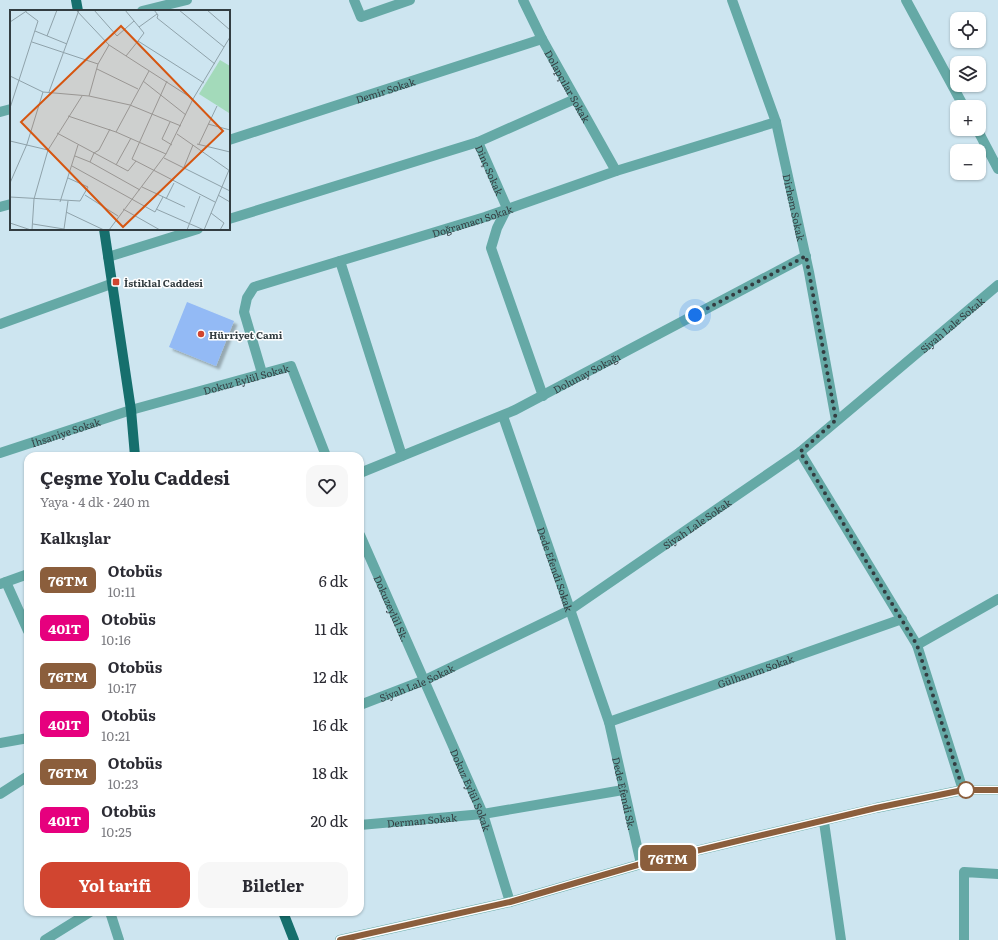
<!DOCTYPE html>
<html lang="tr">
<head>
<meta charset="utf-8">
<style>
	body { margin:0; font-family:Literata,serif; background:#f7f7f7; color:#2b2b33; height:100vh; display:flex; flex-direction:column; font-size:15px; white-space:nowrap }
	* { box-sizing:border-box; margin:0 }
	p { font-size:13px; color:#7c7c81 }
	.icon { flex:none; width:22px; height:22px; fill:none; stroke:currentColor; stroke-width:2; stroke-linecap:round; stroke-linejoin:round }
	.map { position:relative; flex:1; overflow:hidden }
	.sheet { position:absolute; left:24px; top:452px; width:340px; height:464px; display:flex; flex-direction:column; background:#fff; border-radius:12px; box-shadow:0 1px 3px #0004 }
	.sheet>* { flex:none }
	.badge { padding:0 8px; border-radius:6px; font-size:14px; line-height:26px }
	.tools { position:absolute; left:950px; top:12px; display:grid; gap:8px }
	.tools a { display:grid; place-items:center; width:36px; height:36px; border-radius:8px; background:#fff; box-shadow:0 1px 3px #0004; font-size:20px }
	.you { position:absolute; width:20px; height:20px; margin:-10px; border:3px solid #fff; border-radius:50%; background:#1a73e8; box-shadow:0 0 0 6px #1a73e833 }
	.map>.badge { position:absolute; translate:-50% -50%; box-shadow:0 0 0 2px #fff }
	h2 { padding:0 16px; font-size:15px; line-height:36px }
	.round { display:grid; place-items:center; flex:none; width:42px; height:42px; border-radius:12px; background:#f7f7f7 }
	.overview { display:flex; align-items:center; justify-content:space-between; height:68px; padding:0 16px }
	h1 { font-size:19px; font-weight:700; line-height:30px }
	.primary-button { display:flex; gap:8px; margin-top:auto; padding:8px 16px }
	.primary-button a { flex:1; height:46px; border-radius:12px; background:#d14530; color:#fff; font-size:16px; font-weight:700; line-height:46px; text-align:center }
	.primary-button a+a { background:#f7f7f7; color:#2b2b33 }
	ul { padding:0; list-style:none }
	li { display:flex; align-items:center; gap:12px; height:48px; padding:0 16px }
	li div { flex:1 }
	li b { display:block; font-size:15px }
	li em { font-style:normal }
	li .badge { min-width:44px; font-weight:700; text-align:center }
	.map>svg:first-child { display:block }
	.building { fill:#93baf5; filter:url(#shadow) }
	.lines { fill:none; stroke-linecap:round; stroke-linejoin:round }
	.minor { stroke:#65a9a6; stroke-width:10 }
	.major { stroke:#166f6d; stroke-width:10 }
	.line-casing { stroke:#fff; stroke-width:9 }
	.line { stroke:#8b5e3c; stroke-width:6 }
	.walk { stroke:#333d41; stroke-width:4; stroke-dasharray:0 7.2 }
	.poi-dot { fill:#d14530; stroke:#fff; stroke-width:1.5 }
	.stop-dot { fill:#fff; stroke:#8b5e3c; stroke-width:2 }
	.labels { text-anchor:middle; dominant-baseline:central; stroke-width:3; stroke-linejoin:round; paint-order:stroke }
	.street-label { font-size:10px; fill:#333d41; stroke:#fff }
	.poi-label { font-size:10px; font-weight:bold; fill:#333d41; stroke:#fff; text-anchor:start }
	.inset-road { fill:none; stroke:#8fa2aa; stroke-width:1 }
	.view { fill:#d65611; fill-opacity:0.15; stroke:#d65611; stroke-width:2 }
	.inset-edge { fill:none; stroke:#333d41; stroke-width:2 }
</style>
</head>
<body>
<div class="map">
<svg width="998" height="940" viewBox="0 0 998 940">
	<defs>
		<filter id="shadow"><feDropShadow dx="3.5" dy="3.5" stdDeviation="1" flood-color="#0004"/></filter>
	</defs>
	<rect width="100%" height="100%" fill="#cde5f0"/>
	<path class="building" d="M187,302L234,321L216,366L169,347Z"/>
	<g class="lines">
		<g class="minor">
			<path d="M354,0L361,17L410,0"/>
			<path id="s1" d="M523,0L542,39L616,171"/>
			<path id="s2" d="M732,0L776,122L809,272L836,420"/>
			<path d="M906,0L964,107"/>
			<path d="M142,11L187,0"/>
			<path d="M0,112L11,109"/>
			<path d="M977,129L998,169"/>
			<path id="s3" d="M229,140L542,39"/>
			<path d="M478,142L575,99"/>
			<path d="M0,207L11,204"/>
			<path id="s4" d="M229,219L478,142L507,208L497,228L491,248L543,396"/>
			<path d="M108,257L198,229"/>
			<path d="M340,261L402,456"/>
			<path d="M0,324L111,284"/>
			<path id="s5" d="M262,373L244,312L247,298L254,287L485,217L616,171L776,122"/>
			<path id="s6" d="M503,416L609,722L641,864"/>
			<path d="M800,452L917,645L963,790"/>
			<path id="s7" d="M0,453L131,410L291,366L326,456"/>
			<path id="s8" d="M360,473L515,410L806,256"/>
			<path id="s9" d="M360,535L483,814L510,902"/>
			<path d="M6,582L28,631"/>
			<path d="M0,584L28,574"/>
			<path d="M917,645L998,599"/>
			<path id="s10" d="M360,705L425,680L570,610L800,452L998,285"/>
			<path id="s11" d="M609,722L902,619"/>
			<path d="M0,743L28,738"/>
			<path d="M0,794L28,776"/>
			<path d="M824,822L841,940"/>
			<path id="s12" d="M360,825L483,814L623,790"/>
			<path d="M110,912L119,940"/>
			<path d="M45,940L90,912"/>
			<path d="M340,940L510,902L641,864L876,808L963,790H998"/>
			<path d="M964,940V872L998,874"/>
		</g>
		<path class="major" d="M76,0L78,11
			M104,229L131,410L135,456
			M283,912L294,940"/>
	</g>
	<g class="lines">
		<g class="line-casing">
			<path id="line" d="M340,940L510,902L641,864L876,808L963,790H998"/>
		</g>
		<use href="#line" class="line"/>
		<path class="walk" d="M695,315L806,256L836,420L800,452L917,645L963,790H966"/>
	</g>
	<g class="poi-dot">
		<rect x="112" y="278" width="8" height="8" rx="2"/>
		<circle cx="201" cy="334" r="4"/>
	</g>
	<circle class="stop-dot" cx="966" cy="790" r="8"/>
	<g class="labels">
		<g class="street-label">
			<text stroke="none"><textPath href="#s1" startOffset="97">Dolapçılar Sokak</textPath></text>
			<text stroke="none"><textPath href="#s3" startOffset="164">Demir Sokak</textPath></text>
			<text stroke="none"><textPath href="#s4" startOffset="291">Dinç Sokak</textPath></text>
			<text stroke="none"><textPath href="#s2" startOffset="217">Dirhem Sokak</textPath></text>
			<text stroke="none"><textPath href="#s5" startOffset="319">Doğramacı Sokak</textPath></text>
			<text stroke="none"><textPath href="#s10" startOffset="708">Siyah Lale Sokak</textPath></text>
			<text stroke="none"><textPath href="#s8" startOffset="248">Dolunay Sokağı</textPath></text>
			<text stroke="none"><textPath href="#s7" startOffset="257">Dokuz Eylül Sokak</textPath></text>
			<text stroke="none"><textPath href="#s7" startOffset="69">İhsaniye Sokak</textPath></text>
			<text stroke="none"><textPath href="#s10" startOffset="384">Siyah Lale Sokak</textPath></text>
			<text stroke="none"><textPath href="#s6" startOffset="162">Dede Efendi Sokak</textPath></text>
			<text stroke="none"><textPath href="#s9" startOffset="80">Dokuzeylül Sk.</textPath></text>
			<text stroke="none"><textPath href="#s11" startOffset="155">Gülhanım Sokak</textPath></text>
			<text stroke="none"><textPath href="#s10" startOffset="61">Siyah Lale Sokak</textPath></text>
			<text stroke="none"><textPath href="#s9" startOffset="278">Dokuz Eylül Sokak</textPath></text>
			<text stroke="none"><textPath href="#s6" startOffset="397">Dede Efendi Sk.</textPath></text>
			<text stroke="none"><textPath href="#s12" startOffset="62">Derman Sokak</textPath></text>
		</g>
		<g class="poi-label">
			<text x="124" y="282">İstiklal Caddesi</text>
			<text x="209" y="334">Hürriyet Cami</text>
		</g>
	</g>
	<g transform="translate(10 10)">
		<rect width="220" height="220" fill="#cde5f0"/>
		<path d="M210,50L220,56L219,103L189,84Z" fill="#a3daba"/>
		<path class="inset-road" d="M66,0L99,35L183,89M84,0L107,26L124,11M115,0L134,23L128,31L194,73M144,0L148,5L147,8L205,54M169,0L214,37M197,0L220,20M0,12L18,0M129,17L147,4M25,21L57,34M37,26L47,0M22,32L88,54M116,46L128,31M87,59L128,79M0,66L33,82L79,86L120,95L171,116M133,71L176,105M157,71L122,149L205,192M39,82L69,0M79,86L88,54L99,35M0,98L28,11L16,2M58,106L106,122L156,144M160,112L152,129L162,135M198,114L220,120M100,119L89,140L84,143L80,152L130,180M106,122L139,61M47,123L118,161L126,151M167,124L220,161M0,131L38,140M187,134L220,142M189,134L207,96M65,146L80,152M154,148L220,181M106,155L121,128M62,156L145,202L153,187M174,157L183,135M0,173L17,134L33,82M132,177L175,197M75,185L108,206M208,185L220,192M0,187L70,191L78,177L58,168M156,189L164,173M50,192L68,135M113,199L150,220M146,199L194,220M56,202L94,220M201,203L214,213L210,220M0,213L21,220M23,214L54,219L58,191M22,220L24,189L38,140L72,86M99,220L156,144L183,89L220,27M177,220L190,186M194,220L219,160"/>
		<path class="view" d="M111,16L213,121L113,217L11,112Z"/>
		<rect width="220" height="220" class="inset-edge"/>
	</g>
</svg>
<div class="tools">
<a><svg class="icon" aria-label="locate" viewBox="0 0 24 24"><circle cx="12" cy="12" r="6"/><path d="M12 2v4M12 18v4M2 12h4M18 12h4"/></svg></a>
<a><svg class="icon" aria-label="layers" viewBox="0 0 24 24"><path d="M12 4l9 5-9 5-9-5zM3 14l9 5 9-5"/></svg></a>
<a>+</a>
<a>−</a>
</div>
<div class="you" style="left:695px;top:315px"></div>
<b class="badge" style="left:668px;top:858px;background:#8b5e3c;color:#fff">76TM</b>
<section class="sheet">
<div class="overview"><div><h1>Çeşme Yolu Caddesi</h1><p>Yaya · 4 dk · 240 m</p></div><a class="round"><svg class="icon" aria-label="heart" viewBox="0 0 24 24"><path d="M12 20l-8-8c-3-5 5-10 8-4 3-6 11-1 8 4z"/></svg></a></div>
<h2>Kalkışlar</h2>
<ul>
<li><span class="badge" style="background:#8b5e3c;color:#fff">76TM</span><div><b>Otobüs</b><p>10:11</p></div><em>6 dk</em></li>
<li><span class="badge" style="background:#e6007e;color:#fff">401T</span><div><b>Otobüs</b><p>10:16</p></div><em>11 dk</em></li>
<li><span class="badge" style="background:#8b5e3c;color:#fff">76TM</span><div><b>Otobüs</b><p>10:17</p></div><em>12 dk</em></li>
<li><span class="badge" style="background:#e6007e;color:#fff">401T</span><div><b>Otobüs</b><p>10:21</p></div><em>16 dk</em></li>
<li><span class="badge" style="background:#8b5e3c;color:#fff">76TM</span><div><b>Otobüs</b><p>10:23</p></div><em>18 dk</em></li>
<li><span class="badge" style="background:#e6007e;color:#fff">401T</span><div><b>Otobüs</b><p>10:25</p></div><em>20 dk</em></li>
</ul>
<div class="primary-button"><a>Yol tarifi</a><a>Biletler</a></div>
</section>
</div>
</body>
</html>
